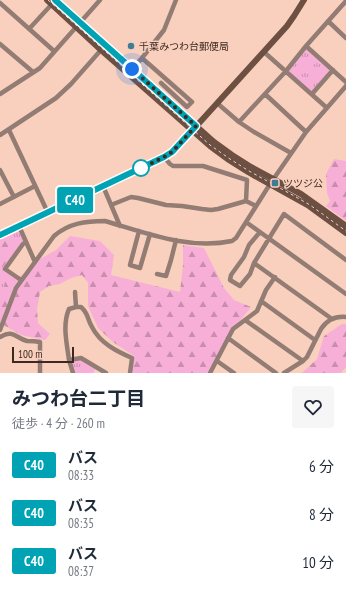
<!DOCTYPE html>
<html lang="ja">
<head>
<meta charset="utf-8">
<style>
	body { margin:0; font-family:"PT Sans Narrow","Noto Sans JP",sans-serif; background:#f6f6f7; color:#1f2937; height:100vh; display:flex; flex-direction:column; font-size:15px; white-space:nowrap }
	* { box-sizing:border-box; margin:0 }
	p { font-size:13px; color:#747a83 }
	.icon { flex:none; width:22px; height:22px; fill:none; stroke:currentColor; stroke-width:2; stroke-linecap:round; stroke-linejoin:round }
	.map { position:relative; height:373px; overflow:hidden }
	.details { display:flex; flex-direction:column; background:#fff; flex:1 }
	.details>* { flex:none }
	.badge { padding:0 8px; border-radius:3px; font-size:14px; line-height:26px }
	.scale { position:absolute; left:12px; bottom:10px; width:62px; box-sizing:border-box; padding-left:4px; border:2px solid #3d2921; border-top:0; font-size:11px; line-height:14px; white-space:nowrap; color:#3d2921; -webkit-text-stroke:3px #f9d0be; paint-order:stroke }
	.you { position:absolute; width:20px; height:20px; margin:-10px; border:3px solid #fff; border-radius:50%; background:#1a73e8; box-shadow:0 0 0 6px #1a73e833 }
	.map>.badge { position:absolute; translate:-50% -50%; box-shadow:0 0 0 2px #fff }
	.round { display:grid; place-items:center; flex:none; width:42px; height:42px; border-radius:4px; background:#f6f6f7 }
	.summary { display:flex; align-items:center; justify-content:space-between; height:68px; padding:0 12px }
	h1 { font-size:19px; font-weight:700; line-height:30px }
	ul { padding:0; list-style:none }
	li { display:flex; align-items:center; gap:12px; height:48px; padding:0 12px }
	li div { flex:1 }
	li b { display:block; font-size:15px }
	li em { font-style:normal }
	li .badge { min-width:44px; font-weight:700; text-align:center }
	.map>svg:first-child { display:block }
	.grass { fill:url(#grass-tufts) }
	.forest { fill:url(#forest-firs) }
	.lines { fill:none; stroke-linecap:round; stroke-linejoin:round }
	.street { stroke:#927c73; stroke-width:4.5 }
	.secondary { stroke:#6e5043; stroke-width:6 }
	.rail-casing { stroke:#664e44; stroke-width:2.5 }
	.rail { stroke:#f9d0be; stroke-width:1; stroke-dasharray:3; stroke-linecap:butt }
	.line-casing { stroke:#fff; stroke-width:9 }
	.line { stroke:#00a3b4; stroke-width:6 }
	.walk { stroke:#3d2921; stroke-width:4; stroke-dasharray:0 7.2 }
	.poi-dot { fill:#407d94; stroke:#f9d0be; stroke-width:1.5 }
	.stop-dot { fill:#fff; stroke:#00a3b4; stroke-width:2 }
	.labels { text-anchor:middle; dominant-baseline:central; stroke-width:3; stroke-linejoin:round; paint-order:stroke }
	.poi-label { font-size:10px; fill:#3d2921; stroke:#f9d0be; text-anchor:start }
</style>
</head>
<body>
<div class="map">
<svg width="346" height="373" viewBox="0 0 346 373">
	<defs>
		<pattern id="grass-tufts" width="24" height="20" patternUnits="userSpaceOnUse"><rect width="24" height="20" fill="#f7afd7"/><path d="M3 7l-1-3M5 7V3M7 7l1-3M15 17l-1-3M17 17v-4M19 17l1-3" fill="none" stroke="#c98eae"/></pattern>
		<pattern id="forest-firs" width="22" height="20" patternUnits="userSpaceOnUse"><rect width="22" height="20" fill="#f7afd7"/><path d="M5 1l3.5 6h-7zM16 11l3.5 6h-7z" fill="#c98eae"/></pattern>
	</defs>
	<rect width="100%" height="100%" fill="#f9d0be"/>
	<path class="grass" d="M304,50H308L330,70L313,91L311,92L287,71Z
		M19,231L24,241L3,270L19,281L0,326V240Z
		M81,360L96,368L93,373H74L71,363L72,361Z"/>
	<path class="forest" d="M334,159L346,161V221L326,206L330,201L327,193L326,174Z
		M70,236L100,241L114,255L111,275L180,292L183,265V245L204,248L224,288L234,300L251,307L232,331L207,373H131L134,356L113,342L98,328L88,306V283L82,275L71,278L60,284L49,286L40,292L37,309L38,323L50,334L45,340L21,335L0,323V299L4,289L5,282L22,275L40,259L56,250Z
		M0,238L12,239L15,248L0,271Z
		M342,324H346V367L341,373H302L317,359L324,336Z"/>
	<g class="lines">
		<path class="street" d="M0,3L54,51
			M328,21L346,38
			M29,29L52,4
			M0,44L33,72
			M306,46L346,82
			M264,52L327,108
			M142,58L192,102L187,107L161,83
			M132,69L142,58L164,30L176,0
			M0,94L40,68L100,0
			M265,94L306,132
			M312,94L333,70
			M217,103L239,122L254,132L291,153
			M239,122L286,71L306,46L346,1
			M9,130L48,213
			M0,135L56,98L71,84L101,50
			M164,157L170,164L173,166H203L247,180L246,201
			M0,170L14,197
			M103,186L120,226
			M0,204L35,186
			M111,205L131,197L138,198L166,205L182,206L202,209L211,210L218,209L246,201L256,206
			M246,222L346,294
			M19,226L35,262
			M139,231L130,265L140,268L150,234
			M260,232L249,245L244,257L231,275L230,280L240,286L250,274L254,263L284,214L346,260
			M254,263L332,319
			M157,274L166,276L171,260L176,240
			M275,277L266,290L257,311L245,320L303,361
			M21,280L5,269L23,244L26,242
			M75,292L76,307
			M261,301L315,340
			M0,330L16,288L54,236C69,223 86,221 105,221C146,233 189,250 232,241L236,238L270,184L306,132L346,86
			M0,337C14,329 15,338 27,341C31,341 35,341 40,342V373
			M228,338L276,373
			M69,360L73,373
			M217,361L234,373
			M106,373L81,358L69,360C67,344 62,325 69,309L76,307H81C89,314 87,319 92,327C100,343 116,351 132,358L130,373
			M210,373L233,329L245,320
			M284,373L303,361L307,357L321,329C327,320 335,316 346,317"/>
		<path class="secondary" d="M47,0L101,50L210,146L229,160L248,172L309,206L346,233
			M55,0L214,142L232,155L251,167L301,194L346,226
			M0,235L164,157L172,153L287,26L294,16L304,0"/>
		<g class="rail-casing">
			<path id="rail" d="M48,0L210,145L230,159L249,171L296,197L310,205L346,231"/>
		</g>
		<use href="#rail" class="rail"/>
	</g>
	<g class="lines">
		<g class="line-casing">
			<path id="line" d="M0,235L164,157L172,152L196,126L55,0"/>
		</g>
		<use href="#line" class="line"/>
		<path class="walk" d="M132,69L196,126L172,152L164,157L140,169L141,168"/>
	</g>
	<g class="poi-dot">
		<circle cx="131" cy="46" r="4"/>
		<rect x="271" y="179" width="8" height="8" rx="2"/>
	</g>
	<circle class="stop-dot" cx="141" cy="168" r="8"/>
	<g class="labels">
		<g class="poi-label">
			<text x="139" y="46">千葉みつわ台郵便局</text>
			<text x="283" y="183">ツツジ公</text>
		</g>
	</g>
</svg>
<div class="scale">100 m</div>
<div class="you" style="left:132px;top:69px"></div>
<b class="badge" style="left:75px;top:200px;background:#00a3b4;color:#fff">C40</b>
</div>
<section class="details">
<div class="summary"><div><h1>みつわ台二丁目</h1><p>徒歩 · 4 分 · 260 m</p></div><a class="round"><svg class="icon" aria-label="heart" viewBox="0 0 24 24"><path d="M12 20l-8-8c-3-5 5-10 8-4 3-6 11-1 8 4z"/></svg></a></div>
<ul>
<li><span class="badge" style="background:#00a3b4;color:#fff">C40</span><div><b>バス</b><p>08:33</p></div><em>6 分</em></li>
<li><span class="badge" style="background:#00a3b4;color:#fff">C40</span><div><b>バス</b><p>08:35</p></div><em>8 分</em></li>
<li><span class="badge" style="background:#00a3b4;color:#fff">C40</span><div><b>バス</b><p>08:37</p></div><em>10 分</em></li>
</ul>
</section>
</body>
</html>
